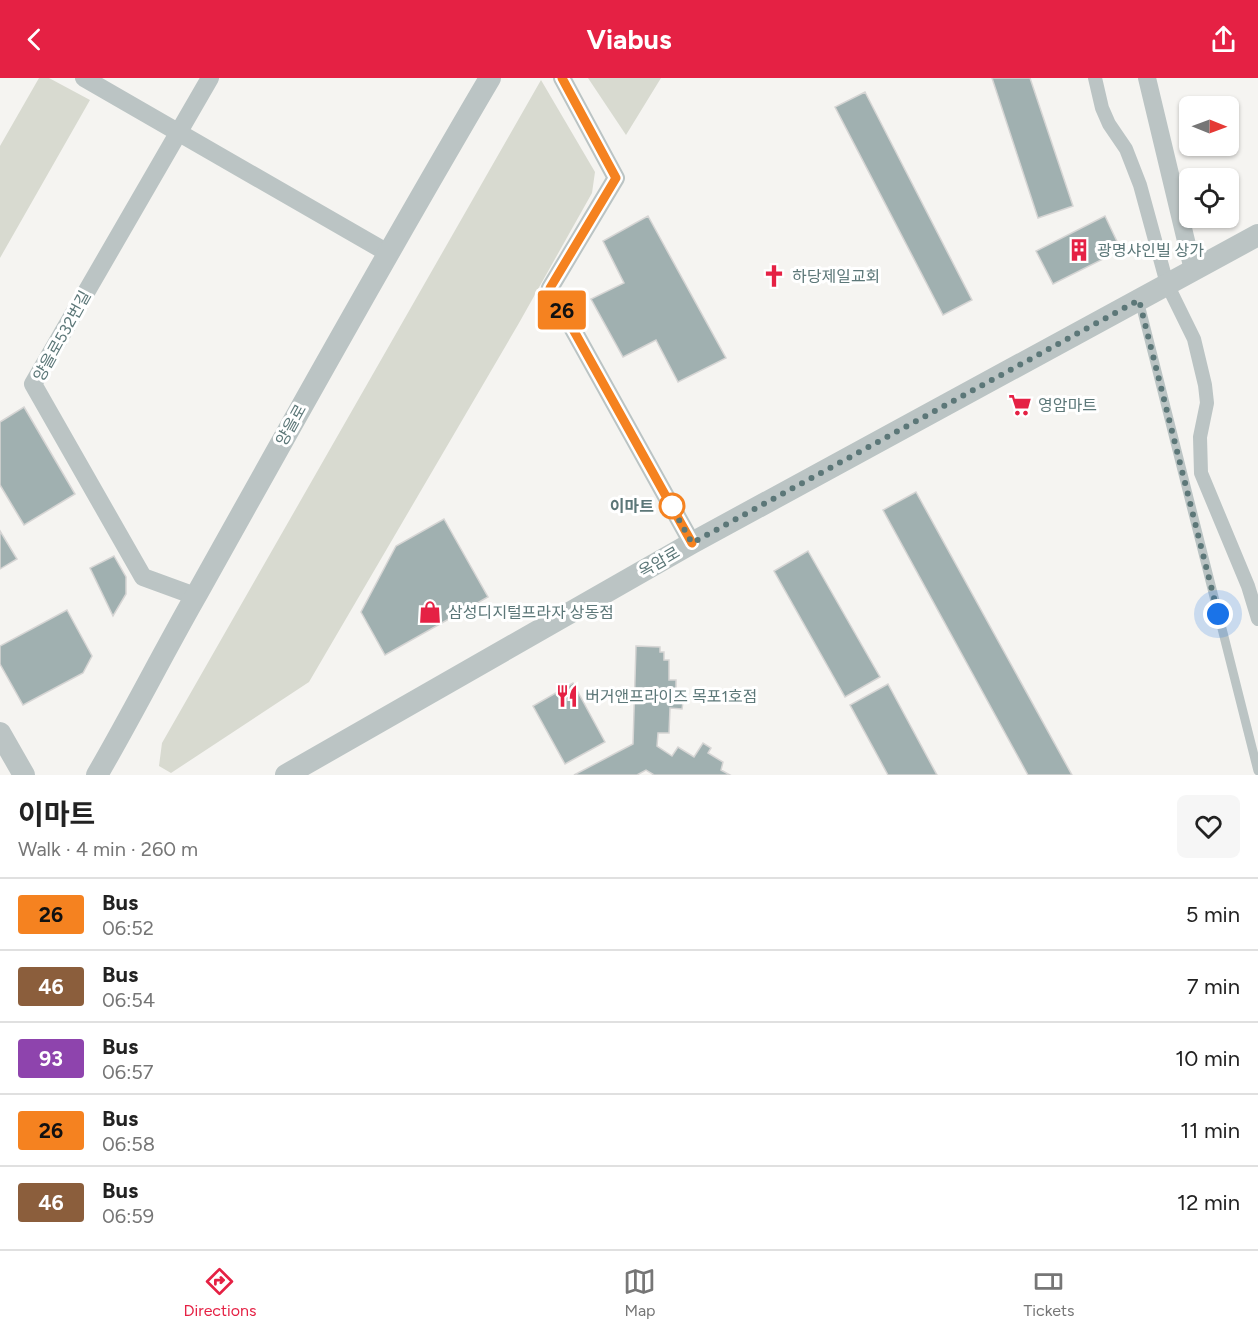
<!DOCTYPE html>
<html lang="en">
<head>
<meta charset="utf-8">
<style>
	body { margin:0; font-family:Figtree,"Noto Sans KR",sans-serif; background:#f6f6f6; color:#222; height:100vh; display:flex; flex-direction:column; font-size:22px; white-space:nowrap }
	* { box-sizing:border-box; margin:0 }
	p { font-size:20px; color:#767676 }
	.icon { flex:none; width:33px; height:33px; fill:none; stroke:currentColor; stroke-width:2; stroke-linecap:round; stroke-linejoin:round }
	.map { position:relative; height:697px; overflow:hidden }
	.drawer { display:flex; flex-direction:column; background:#fff; flex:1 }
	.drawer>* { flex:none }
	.badge { padding:0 12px; border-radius:4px; font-size:21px; line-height:39px }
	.needle { width:39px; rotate:91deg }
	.buttons { position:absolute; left:1179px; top:18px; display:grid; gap:12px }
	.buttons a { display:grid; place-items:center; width:60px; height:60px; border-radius:9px; background:#fff; box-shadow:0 2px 4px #0004; font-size:30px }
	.you { position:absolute; width:30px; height:30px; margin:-15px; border:4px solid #fff; border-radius:50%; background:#1a73e8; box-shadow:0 0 0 9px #1a73e833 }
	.map>.badge { position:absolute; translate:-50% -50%; box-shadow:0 0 0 3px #fff }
	.round { display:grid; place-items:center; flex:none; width:63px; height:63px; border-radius:9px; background:#f6f6f6 }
	.headline { display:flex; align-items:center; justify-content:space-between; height:102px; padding:0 18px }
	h1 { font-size:28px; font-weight:700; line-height:45px }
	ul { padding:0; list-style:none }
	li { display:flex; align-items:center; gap:18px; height:72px; padding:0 18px; border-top:2px solid #e0e0e0 }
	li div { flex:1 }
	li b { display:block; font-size:22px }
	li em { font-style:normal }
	li .badge { min-width:66px; font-weight:700; text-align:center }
	header { display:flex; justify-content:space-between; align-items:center; height:78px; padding:0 18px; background:#e52144; color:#fff; font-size:27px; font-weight:700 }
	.tab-bar { display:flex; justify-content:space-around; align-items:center; height:84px; border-top:2px solid #e0e0e0; background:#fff; font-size:16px; color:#767676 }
	.tab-bar a { display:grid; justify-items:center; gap:3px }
	.tab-bar .current { color:#e52144 }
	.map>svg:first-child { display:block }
	.green { fill:#d8dad0 }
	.building { fill:#a0b0b0; stroke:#d6d5d4; stroke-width:1.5 }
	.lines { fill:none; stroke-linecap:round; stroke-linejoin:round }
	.service { stroke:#bbc4c4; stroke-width:9 }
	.pedestrian { stroke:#bbc4c4; stroke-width:14 }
	.minor { stroke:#bbc4c4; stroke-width:18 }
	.tertiary { stroke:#bbc4c4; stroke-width:22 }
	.line-casing { stroke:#fff; stroke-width:14 }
	.line { stroke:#f58220; stroke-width:9 }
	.walk { stroke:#5c7778; stroke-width:6; stroke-dasharray:0 10.8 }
	.stop-dot { fill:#fff; stroke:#f58220; stroke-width:3 }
	.labels { text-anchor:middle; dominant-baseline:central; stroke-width:6; stroke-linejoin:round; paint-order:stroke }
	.poi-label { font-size:16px; fill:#5c7778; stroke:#fff; text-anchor:start }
	.street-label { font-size:16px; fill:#5c7778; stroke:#fff }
	.stop-label { font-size:16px; font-weight:bold; fill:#5c7778; stroke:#fff; text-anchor:end }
</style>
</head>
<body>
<header><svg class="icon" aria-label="back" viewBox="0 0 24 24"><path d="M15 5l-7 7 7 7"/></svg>Viabus<svg class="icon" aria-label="share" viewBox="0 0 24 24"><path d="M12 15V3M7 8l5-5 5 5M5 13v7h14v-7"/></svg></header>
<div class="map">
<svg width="1258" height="697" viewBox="0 0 1258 697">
	<rect width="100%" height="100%" fill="#f5f4f1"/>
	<path class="green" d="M39,0H49L90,22L0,180V68Z
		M588,0H661L626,57Z
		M541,2L595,94L592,115L519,245L309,604L171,695L159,688L162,665Z"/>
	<path class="building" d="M992,0H1030L1073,128L1038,140Z
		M865,14L972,222L943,237L835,29Z
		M648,138L726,280L678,304L656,262L623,279L591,221L624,205L603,163Z
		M1105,138L1121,172L1053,206L1036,173Z
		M24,329L75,416L24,447L0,407V344Z
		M916,414L1072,697H1028L883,432Z
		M444,441L488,519L385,577L361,534L396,468Z
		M0,453L17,481L0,491Z
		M808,473L880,599L845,619L774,493Z
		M114,478L126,499V516L113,538L90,490Z
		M67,532L92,578L83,595L23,627L0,586V568Z
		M636,568L660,569V574H664V582H669V602H676V624H683L682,631L670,630L669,655H658L657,668L672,678L678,669L694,679L703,665L711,670L708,675L723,684L721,692L730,697H654L646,692L637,697H574L633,666Z
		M573,605L605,664L565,686L533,628Z
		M888,606L937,697H888L850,627Z"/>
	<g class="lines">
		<path class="service" d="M1139,222L1258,693"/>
		<path class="pedestrian" d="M1095,0L1102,30L1109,46L1126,71L1140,107L1167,206L1194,261L1205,307L1207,325L1200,359L1201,395L1248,508L1258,541"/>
		<path class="minor" d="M84,0L388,175
			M562,0L616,100L550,210L692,465
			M1147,0L1193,192
			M195,518L143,499L33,306L210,0"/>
		<path class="tertiary" d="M0,655L24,697
			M97,697C132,637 163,575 198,514C294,342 390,170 490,0
			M286,697L692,465L1258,157"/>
	</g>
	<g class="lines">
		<g class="line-casing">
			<path id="line" d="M562,0L616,100L550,210L692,465"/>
		</g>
		<use href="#line" class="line"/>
		<path class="walk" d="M672,428L670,426L692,465L1139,222L1218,536"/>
	</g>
	<defs>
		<g id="building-bare" transform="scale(1.8)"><path d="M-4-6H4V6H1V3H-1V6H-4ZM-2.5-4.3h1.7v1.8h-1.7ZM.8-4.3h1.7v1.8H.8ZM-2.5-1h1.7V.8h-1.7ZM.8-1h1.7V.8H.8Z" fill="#e52144" stroke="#fff" stroke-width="2.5" paint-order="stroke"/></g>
		<g id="church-bare" transform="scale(1.8)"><path d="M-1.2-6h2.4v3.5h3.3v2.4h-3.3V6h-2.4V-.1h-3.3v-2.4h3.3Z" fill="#e52144" stroke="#fff" stroke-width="2.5" paint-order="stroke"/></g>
		<g id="supermarket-bare" transform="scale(1.8)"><path d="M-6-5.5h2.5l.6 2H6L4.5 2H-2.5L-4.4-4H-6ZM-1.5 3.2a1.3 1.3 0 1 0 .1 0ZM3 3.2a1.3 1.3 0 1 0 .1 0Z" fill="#e52144" stroke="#fff" stroke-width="2.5" paint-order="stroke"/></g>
		<g id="shop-bare" transform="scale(1.8)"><path d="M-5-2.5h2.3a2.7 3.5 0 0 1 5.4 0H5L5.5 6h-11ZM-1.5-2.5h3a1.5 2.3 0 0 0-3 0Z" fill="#e52144" stroke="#fff" stroke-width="2.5" paint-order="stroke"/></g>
		<g id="restaurant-bare" transform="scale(1.8)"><path d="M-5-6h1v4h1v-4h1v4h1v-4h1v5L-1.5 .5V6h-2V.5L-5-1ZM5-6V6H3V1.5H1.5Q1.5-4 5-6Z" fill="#e52144" stroke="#fff" stroke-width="2.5" paint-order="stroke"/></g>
	</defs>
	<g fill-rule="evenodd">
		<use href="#building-bare" x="1079" y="172"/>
		<use href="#church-bare" x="774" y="198"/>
		<use href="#supermarket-bare" x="1020" y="327"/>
		<use href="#shop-bare" x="430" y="534"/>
		<use href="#restaurant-bare" x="567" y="618"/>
	</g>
	<circle class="stop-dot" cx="672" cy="428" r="12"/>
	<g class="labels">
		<g class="poi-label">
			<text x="1097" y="172">광명샤인빌 상가</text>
			<text x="792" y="198">하당제일교회</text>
			<text x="1038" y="327">영암마트</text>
			<text x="448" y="534">삼성디지털프라자 상동점</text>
			<text x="585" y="618">버거앤프라이즈 목포1호점</text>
		</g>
		<g class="street-label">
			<text transform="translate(62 258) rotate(-61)">양을로532번길</text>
			<text transform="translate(291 347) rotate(-61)">양을로</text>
			<text transform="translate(659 484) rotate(-30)">옥암로</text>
		</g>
		<g class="stop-label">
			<text x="654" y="428">이마트</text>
		</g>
	</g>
</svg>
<div class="buttons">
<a><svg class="needle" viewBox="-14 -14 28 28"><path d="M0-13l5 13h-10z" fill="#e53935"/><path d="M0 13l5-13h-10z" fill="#767676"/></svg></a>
<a><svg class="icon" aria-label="locate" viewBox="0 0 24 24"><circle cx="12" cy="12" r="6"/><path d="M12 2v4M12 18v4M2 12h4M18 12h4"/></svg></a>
</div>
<div class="you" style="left:1218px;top:536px"></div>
<b class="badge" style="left:562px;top:232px;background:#f58220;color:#111">26</b>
</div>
<section class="drawer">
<div class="headline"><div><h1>이마트</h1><p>Walk · 4 min · 260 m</p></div><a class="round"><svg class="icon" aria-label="heart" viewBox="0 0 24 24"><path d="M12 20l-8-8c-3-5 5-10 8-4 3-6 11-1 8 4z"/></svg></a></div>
<ul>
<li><span class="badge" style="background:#f58220;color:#111">26</span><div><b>Bus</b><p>06:52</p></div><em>5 min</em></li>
<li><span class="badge" style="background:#8b5e3c;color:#fff">46</span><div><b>Bus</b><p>06:54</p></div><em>7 min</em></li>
<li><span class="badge" style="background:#8e44ad;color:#fff">93</span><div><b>Bus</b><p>06:57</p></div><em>10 min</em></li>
<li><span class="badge" style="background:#f58220;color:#111">26</span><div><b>Bus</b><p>06:58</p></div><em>11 min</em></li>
<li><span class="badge" style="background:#8b5e3c;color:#fff">46</span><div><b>Bus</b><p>06:59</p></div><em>12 min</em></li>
</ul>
</section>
<nav class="tab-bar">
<a class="current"><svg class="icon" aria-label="directions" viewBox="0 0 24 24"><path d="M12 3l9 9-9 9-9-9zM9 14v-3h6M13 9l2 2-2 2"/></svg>Directions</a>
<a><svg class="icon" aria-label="map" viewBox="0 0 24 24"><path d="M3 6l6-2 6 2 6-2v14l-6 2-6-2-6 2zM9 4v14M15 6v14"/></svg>Map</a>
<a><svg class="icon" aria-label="tickets" viewBox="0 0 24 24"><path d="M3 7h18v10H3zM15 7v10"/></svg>Tickets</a>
</nav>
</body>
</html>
